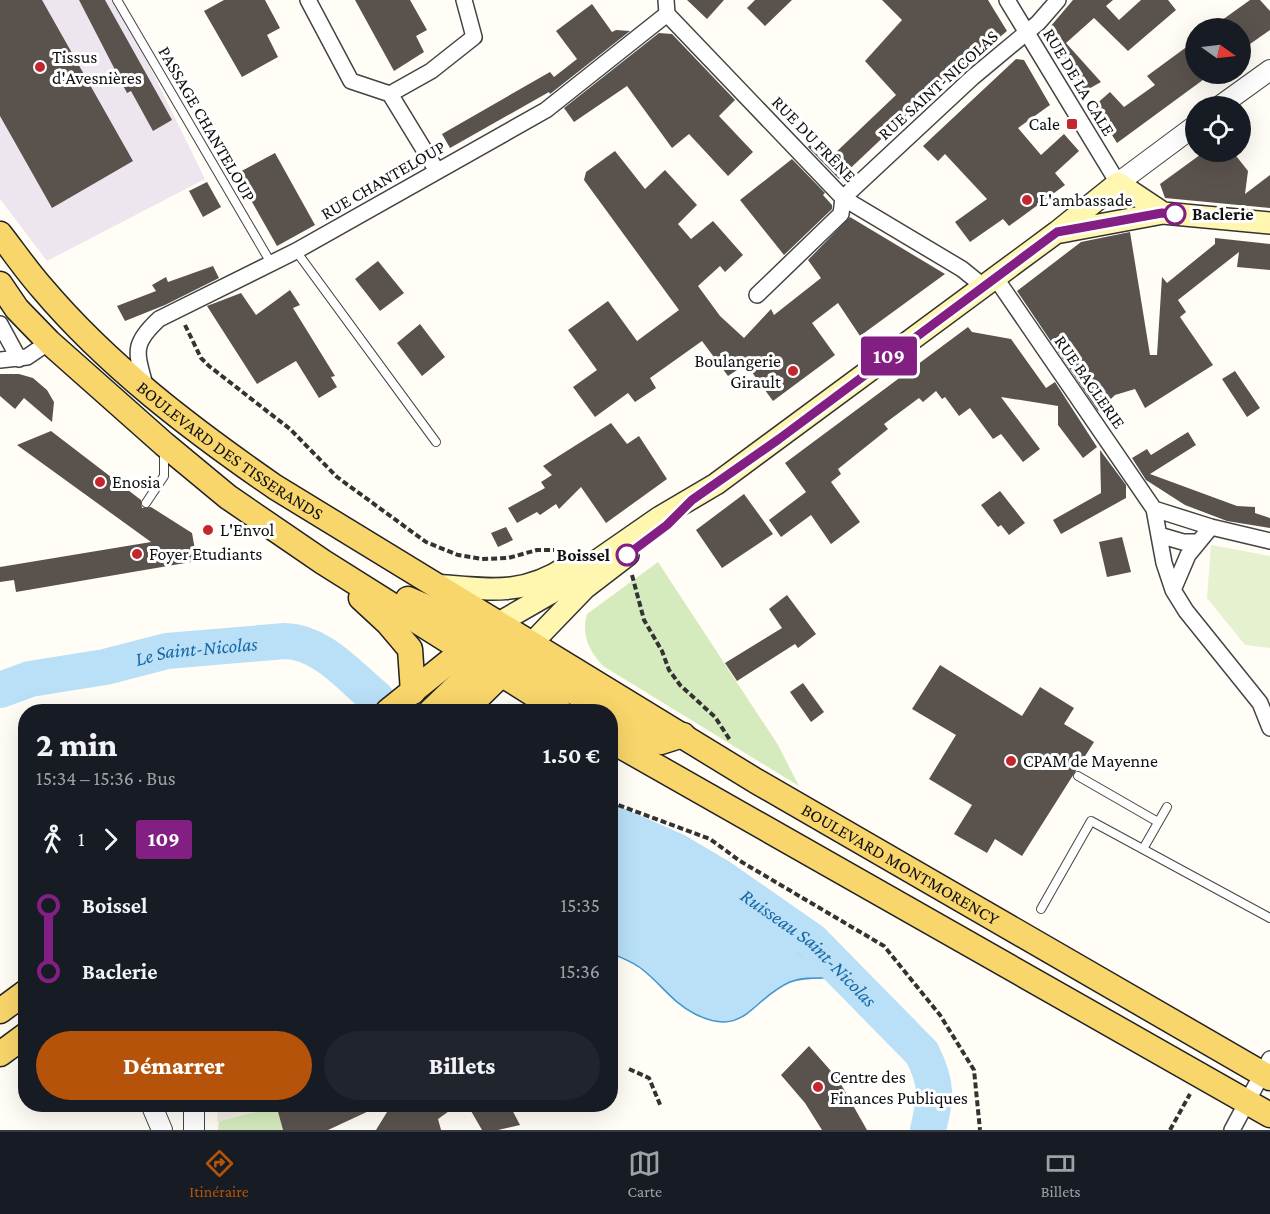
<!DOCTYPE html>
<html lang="fr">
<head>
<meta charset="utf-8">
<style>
	body { margin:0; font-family:"Crimson Pro",serif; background:#20242c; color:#f1f3f6; height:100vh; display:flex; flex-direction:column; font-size:22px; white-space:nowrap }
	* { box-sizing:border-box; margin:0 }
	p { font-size:20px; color:#9ea1a6 }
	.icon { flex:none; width:33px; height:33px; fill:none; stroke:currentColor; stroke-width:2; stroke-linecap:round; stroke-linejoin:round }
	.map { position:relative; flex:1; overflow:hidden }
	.drawer { position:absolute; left:18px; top:704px; width:600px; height:408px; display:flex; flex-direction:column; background:#171b24; border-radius:24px; box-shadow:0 6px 24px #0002 }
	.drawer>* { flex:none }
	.badge { padding:0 12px; border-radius:4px; font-size:21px; line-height:39px }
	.needle { width:39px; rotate:104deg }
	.controls { position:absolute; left:1185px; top:18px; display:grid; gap:12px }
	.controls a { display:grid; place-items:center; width:66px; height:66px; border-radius:50%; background:#171b24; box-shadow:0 6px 24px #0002; font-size:30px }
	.map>.badge { position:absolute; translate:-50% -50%; box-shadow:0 0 0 3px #fff }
	.legs { display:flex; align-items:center; gap:9px; height:66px; padding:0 18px; font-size:20px }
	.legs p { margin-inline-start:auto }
	.head { display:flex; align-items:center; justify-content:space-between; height:102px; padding:0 18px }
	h1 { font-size:33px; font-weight:800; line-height:45px }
	.cta { display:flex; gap:12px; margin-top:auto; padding:12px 18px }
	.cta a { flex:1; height:69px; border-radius:36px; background:#b45309; color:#fff; font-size:24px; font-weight:800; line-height:69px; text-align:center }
	.cta a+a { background:#20242c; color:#f1f3f6 }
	ul { padding:0 18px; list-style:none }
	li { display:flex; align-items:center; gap:21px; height:66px; font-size:22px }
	li i { display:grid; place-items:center; width:9px; height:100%; margin:0 8px; background:currentColor }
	li i::after { content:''; width:15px; height:15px; margin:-8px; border:4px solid; border-radius:50%; background:#171b24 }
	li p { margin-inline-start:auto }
	li:first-child i { background:linear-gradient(#0000 50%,currentColor 0) }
	li:last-child i { background:linear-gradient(currentColor 50%,#0000 0) }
	.menu { display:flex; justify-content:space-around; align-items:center; height:84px; border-top:2px solid #363941; background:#171b24; font-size:16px; color:#9ea1a6 }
	.menu a { display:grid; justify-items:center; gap:3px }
	.menu .selected { color:#b45309 }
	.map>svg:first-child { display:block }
	.industrial { fill:#eee6ef }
	.green { fill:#d5ebbd }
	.pitch { fill:#e6f2cf }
	.plaza { fill:#f1ede2 }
	.water { fill:#b9e0f7; stroke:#3f96cf; stroke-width:1.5 }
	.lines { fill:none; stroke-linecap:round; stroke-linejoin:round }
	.river { stroke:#b9e0f7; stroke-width:36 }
	.building { fill:#5a524d }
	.service-casing { stroke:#444; stroke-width:10 }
	.minor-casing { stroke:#444; stroke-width:18 }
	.tertiary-casing { stroke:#444; stroke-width:22 }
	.secondary-casing { stroke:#333; stroke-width:24 }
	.primary-casing { stroke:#222; stroke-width:27 }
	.path { stroke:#333; stroke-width:4; stroke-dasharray:6 3; stroke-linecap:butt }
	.service { stroke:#fff; stroke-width:8 }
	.minor { stroke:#fff; stroke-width:15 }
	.tertiary { stroke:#fff; stroke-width:20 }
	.secondary { stroke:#fff6b0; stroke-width:21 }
	.primary { stroke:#f9d66b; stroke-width:24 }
	.line-1-casing { stroke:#fff; stroke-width:14 }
	.line-1 { stroke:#831f82; stroke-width:9 }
	.poi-dot { fill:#c4262e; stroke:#fff; stroke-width:2 }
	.stop-1-dot { fill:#fff; stroke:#831f82; stroke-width:3 }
	.labels { text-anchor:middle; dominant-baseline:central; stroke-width:6; stroke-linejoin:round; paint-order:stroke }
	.poi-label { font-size:18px; fill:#111; stroke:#fff; text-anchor:start }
	.street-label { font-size:18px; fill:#111; stroke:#fff }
	.stop-label { font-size:18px; font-weight:bold; fill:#111; stroke:#fff; text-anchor:start }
	.water-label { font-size:20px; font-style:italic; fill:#1768a6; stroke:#fff }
</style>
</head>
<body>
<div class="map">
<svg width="1270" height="1130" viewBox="0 0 1270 1130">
	<rect width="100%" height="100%" fill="#fffdf5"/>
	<path class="industrial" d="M0,0H117L205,179L47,261L0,199Z"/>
	<path class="green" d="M658,562L778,745L799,786L603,666C589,650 581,636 587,614Z
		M221,1104H287L277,1108L283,1130H218Z"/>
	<path class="pitch" d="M1211,545L1270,556V648L1245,645L1207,598Z"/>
	<path class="plaza" d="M218,1104H287L217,1122Z"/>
	<path class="water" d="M611,834L671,855L685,863L831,978C818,978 803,977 790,982C751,999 745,1039 695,1014C673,1003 661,984 643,970C634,962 621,958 611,953Z"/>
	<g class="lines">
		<g class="river">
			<path id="s1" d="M0,690L30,679L105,667L167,651L285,641C322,642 349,676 376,698"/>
			<path id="s2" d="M610,822L676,851L720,877L812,941L922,1053C938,1085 936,1096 928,1130"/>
		</g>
	</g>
	<path class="building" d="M0,0H42L133,161L52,208L0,116Z
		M79,0H105L172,120L153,131L131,91L127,93Z
		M224,0H265L280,28L267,35L278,57L242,77L204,11Z
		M355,0H410L427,30L416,36L424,52L394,71Z
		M687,0H724L707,19Z
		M755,0H792L765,26L747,8Z
		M882,0H988L1007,31L913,109L839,179L808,147L810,145L819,154L832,156L896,95L865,61L902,20Z
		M1073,0H1113L1106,6L1119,20L1141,0H1168L1176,10L1128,51L1094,18L1066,43L1101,82L1085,91L1056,44L1061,40L1050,27Z
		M1250,0H1260L1270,11V30L1240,51V28H1211Z
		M592,4L612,32L616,30L630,31L550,94L549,92L450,148L442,134L550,72L554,77L577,59L556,31Z
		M659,33L672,34L735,100L719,116L753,152L728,176L689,134L672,148L627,86L574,122L564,108Z
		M1196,40V74H1211L1117,143L1094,106L1110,92L1124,107L1155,85L1147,76Z
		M1016,59L1024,60L1050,105L1018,128L1041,155L1064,134L1079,151L1055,173L1065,185L1009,226L1003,219L970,242L955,222L987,199L945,154L938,161L923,146Z
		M615,151L645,189L665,170L697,205L678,224L691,239L713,221L743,255L725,272L720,266L698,286L720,316L744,338L771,309L774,315L821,278L808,260L850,217L945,274L860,336L838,303L812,323L835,355L773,401L746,364L728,376L702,341L650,378L656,388L635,402L628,393L595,417L573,387L597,370L568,330L608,301L637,341L679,310L584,180L586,172Z
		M1204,152H1233L1248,171L1245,194L1270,175V208L1165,198L1160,184Z
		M275,153L315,225L277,246L236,174Z
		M792,159L825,193L823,195L832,205V209L784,255L740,200Z
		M207,182L221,207L203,217L189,191Z
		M1130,232L1150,355H1157L1162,277L1167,283L1215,244V238L1270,244V270L1237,267L1239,252L1178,300L1186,312L1180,317L1213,365L1145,408L1135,389L1115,395L1098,411L1017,291L1081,242Z
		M378,261L404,293L380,311L355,279Z
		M213,266L219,278L165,305L125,321L117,306L156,291L152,285L166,277L168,282Z
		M290,290L300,305L293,308L335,376L331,377L337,387L319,398L296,361L257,384L207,306L241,293L256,315Z
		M420,324L445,357L422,376L397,343Z
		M968,327L972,332L1011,339L1046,388L1055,382L1097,447L1083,458L1058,425V406L1001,397L1040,449L1023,462L1001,434L993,439L970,408L959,416L945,397L942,399L936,391L923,402L919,398L884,424L888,429L838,469L841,474L831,482L860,522L831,544L811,515L781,537L769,520L806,492L785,463Z
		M1235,371L1260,408L1247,417L1222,379Z
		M0,374H19L33,378L47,390L54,402L52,422L24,398L15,409L0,396Z
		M611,423L627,444L639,436L667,479L606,523L581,487L559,509L556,504L540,515L537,512L517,523L508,508L545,488L541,482L552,475L543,466Z
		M51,431L141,500L142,508L151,507L192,533L197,561L16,592L14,580L0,582V567L151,542L17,445Z
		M1188,432L1196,445L1150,474L1237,506L1255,507V513L1270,518V528L1227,521L1185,505L1146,480L1132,458L1147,449L1151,455Z
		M1100,450L1126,485V498L1061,534L1053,520L1101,493Z
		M1000,491L1025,523L1009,535L1001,525L998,527L981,505Z
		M744,494L773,534L722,568L696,530Z
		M506,527L513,540L498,547L491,533Z
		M1122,537L1131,572L1107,577L1099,542Z
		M787,595L816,634L798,648L795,644L737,681L725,663L782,628L769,609Z
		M940,665L1022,716L1040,687L1074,708L1064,724L1094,742L1022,856L995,839L987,853L954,834L972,805L929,779L956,735L912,709Z
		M803,683L824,712L811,722L790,692Z
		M809,1046L838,1079L867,1130H822L805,1103L781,1075Z
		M287,1104H384L328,1130H283L277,1108Z
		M392,1104H459L438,1119L441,1130H376Z
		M467,1104H509L520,1125L498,1130H482Z"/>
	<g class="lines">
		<g class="service-casing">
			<path id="service" d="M117,0L271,263
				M296,251L436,442
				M146,503L164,476V452
				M1078,776L1158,822
				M1143,849L1167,807
				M1041,909L1091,821L1270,918"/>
		</g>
		<g class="minor-casing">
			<path id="minor" d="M308,0L351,81L390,94L437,171
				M1007,0L1118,183
				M667,14L843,198L962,269L983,286
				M390,94L431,71L474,37L464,0
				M995,277L1154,509L1164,563L1173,590L1186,611L1260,703L1270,728
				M757,295L841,214L843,198L973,77L1038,23L1058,0
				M0,324L19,359
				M0,360L27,357L49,342
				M146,389C137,353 130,346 159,319L296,251L546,110L667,14L666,0
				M1154,509L1211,527L1270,541
				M1159,535L1183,542H1196
				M1173,590L1188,555L1211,527
				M1232,1130L1270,1059"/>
		</g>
		<g class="tertiary-casing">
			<path id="tertiary" d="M1220,106L1270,70
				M1118,183L1196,125
				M151,1104L162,1130
				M194,1130V1104"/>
		</g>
		<g class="secondary-casing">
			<path id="secondary" d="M1061,232L1163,213
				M434,585C487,589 522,597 568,566
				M497,624L549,594L660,517L716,484L1057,232L1118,183L1163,213L1270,223
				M531,644L585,588L628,555"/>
		</g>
		<g class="primary-casing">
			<g id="primary">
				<path id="s3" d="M0,234C14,252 27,271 42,288C108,366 191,429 275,487L756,781L1270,1078"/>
				<path d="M0,284L17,309L49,342L164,444L228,497L323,562L560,711"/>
				<path d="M361,598L388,623L410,649L413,692"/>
				<path d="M408,599L445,615L606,711"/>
				<path d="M388,711L475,641"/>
				<path d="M431,711L482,662L489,649"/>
				<path d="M464,711L511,665"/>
				<path d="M610,714L661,742L683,735"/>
				<path d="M610,740L1270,1115"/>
				<path d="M0,1011L26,992"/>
				<path d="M0,1054L26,1035"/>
			</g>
		</g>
		<path class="path" d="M185,325L201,358L209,366L290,429L337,477L426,542L458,555L482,559L508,558L537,550H554
			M632,575L644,620L662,651L669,670L680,685L715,717L730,740
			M610,802L710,839L740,861L884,946L940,1015L974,1070L980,1130
			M629,1069L649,1078L661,1107
			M1170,1130L1190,1094"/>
		<use href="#service" class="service"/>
		<use href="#minor" class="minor"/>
		<use href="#tertiary" class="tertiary"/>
		<use href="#secondary" class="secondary"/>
		<use href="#primary" class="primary"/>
	</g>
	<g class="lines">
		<g class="line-1-casing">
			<path id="line-1" d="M627,555L667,525L692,500L779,439L1057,232L1162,213L1175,214"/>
		</g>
		<use href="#line-1" class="line-1"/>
	</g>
	<g class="poi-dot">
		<circle cx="40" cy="67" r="6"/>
		<rect x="1066" y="118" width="12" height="12" rx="3"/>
		<circle cx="1027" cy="200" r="6"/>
		<circle cx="793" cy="371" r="6"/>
		<circle cx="100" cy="482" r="6"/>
		<circle cx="208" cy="530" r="6"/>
		<circle cx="137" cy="554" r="6"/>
		<circle cx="1011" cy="761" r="6"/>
		<circle cx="818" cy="1087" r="6"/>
	</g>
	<g class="stop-1-dot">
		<circle cx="1175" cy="214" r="10"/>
		<circle cx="627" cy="555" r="10"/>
	</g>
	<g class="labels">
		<g class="poi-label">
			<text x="52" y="57">Tissus<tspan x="52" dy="21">d'Avesnières</tspan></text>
			<text x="1060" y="124" text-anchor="end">Cale</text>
			<text x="1039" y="200">L'ambassade</text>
			<text x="781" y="361" text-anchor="end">Boulangerie<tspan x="781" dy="21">Girault</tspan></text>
			<text x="112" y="482">Enosia</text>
			<text x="220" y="530">L'Envol</text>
			<text x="149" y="554">Foyer Etudiants</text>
			<text x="1023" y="761">CPAM de Mayenne</text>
			<text x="830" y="1077">Centre des<tspan x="830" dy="21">Finances Publiques</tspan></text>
		</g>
		<g class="street-label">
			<text transform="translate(1079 82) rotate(59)">RUE DE LA CALE</text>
			<text transform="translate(938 85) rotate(-42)">RUE SAINT-NICOLAS</text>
			<text transform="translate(207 124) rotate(60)">PASSAGE CHANTELOUP</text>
			<text transform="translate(814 139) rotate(46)">RUE DU FRÊNE</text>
			<text transform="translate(383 180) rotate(-30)">RUE CHANTELOUP</text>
			<text transform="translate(1090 382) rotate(55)">RUE BACLERIE</text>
			<text stroke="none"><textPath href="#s3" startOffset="318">BOULEVARD DES TISSERANDS</textPath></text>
			<text stroke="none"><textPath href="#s3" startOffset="1106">BOULEVARD MONTMORENCY</textPath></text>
		</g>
		<g class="stop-label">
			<text x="1192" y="214">Baclerie</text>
			<text x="610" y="555" text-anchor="end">Boissel</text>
		</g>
		<g class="water-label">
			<text stroke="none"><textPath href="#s1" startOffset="201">Le Saint-Nicolas</textPath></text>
			<text stroke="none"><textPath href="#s2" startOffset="237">Ruisseau Saint-Nicolas</textPath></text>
		</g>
	</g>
</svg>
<div class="controls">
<a><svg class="needle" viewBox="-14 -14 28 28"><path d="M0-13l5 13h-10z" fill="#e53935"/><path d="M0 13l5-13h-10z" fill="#9ea1a6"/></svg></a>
<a><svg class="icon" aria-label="locate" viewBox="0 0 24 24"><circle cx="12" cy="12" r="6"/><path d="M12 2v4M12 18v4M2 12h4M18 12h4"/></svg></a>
</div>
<b class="badge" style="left:889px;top:356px;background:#831f82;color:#fff">109</b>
<section class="drawer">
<div class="head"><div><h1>2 min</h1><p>15:34 – 15:36 · Bus</p></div><b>1.50 €</b></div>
<div class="legs"><svg class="icon" aria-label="walk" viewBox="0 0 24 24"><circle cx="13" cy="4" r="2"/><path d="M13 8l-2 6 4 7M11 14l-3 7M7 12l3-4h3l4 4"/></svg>1<svg class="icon" aria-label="forward" viewBox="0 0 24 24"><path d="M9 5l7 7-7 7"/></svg><b class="badge" style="background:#831f82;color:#fff">109</b></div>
<ul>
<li><i style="color:#831f82"></i><b>Boissel</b><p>15:35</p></li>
<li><i style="color:#831f82"></i><b>Baclerie</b><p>15:36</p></li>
</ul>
<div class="cta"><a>Démarrer</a><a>Billets</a></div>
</section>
</div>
<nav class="menu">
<a class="selected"><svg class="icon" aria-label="directions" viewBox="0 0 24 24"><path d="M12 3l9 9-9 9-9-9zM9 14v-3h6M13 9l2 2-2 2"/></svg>Itinéraire</a>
<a><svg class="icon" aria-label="map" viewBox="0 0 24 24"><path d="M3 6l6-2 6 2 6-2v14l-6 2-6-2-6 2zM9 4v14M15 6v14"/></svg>Carte</a>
<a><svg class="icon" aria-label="tickets" viewBox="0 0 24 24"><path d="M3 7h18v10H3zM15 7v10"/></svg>Billets</a>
</nav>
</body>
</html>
